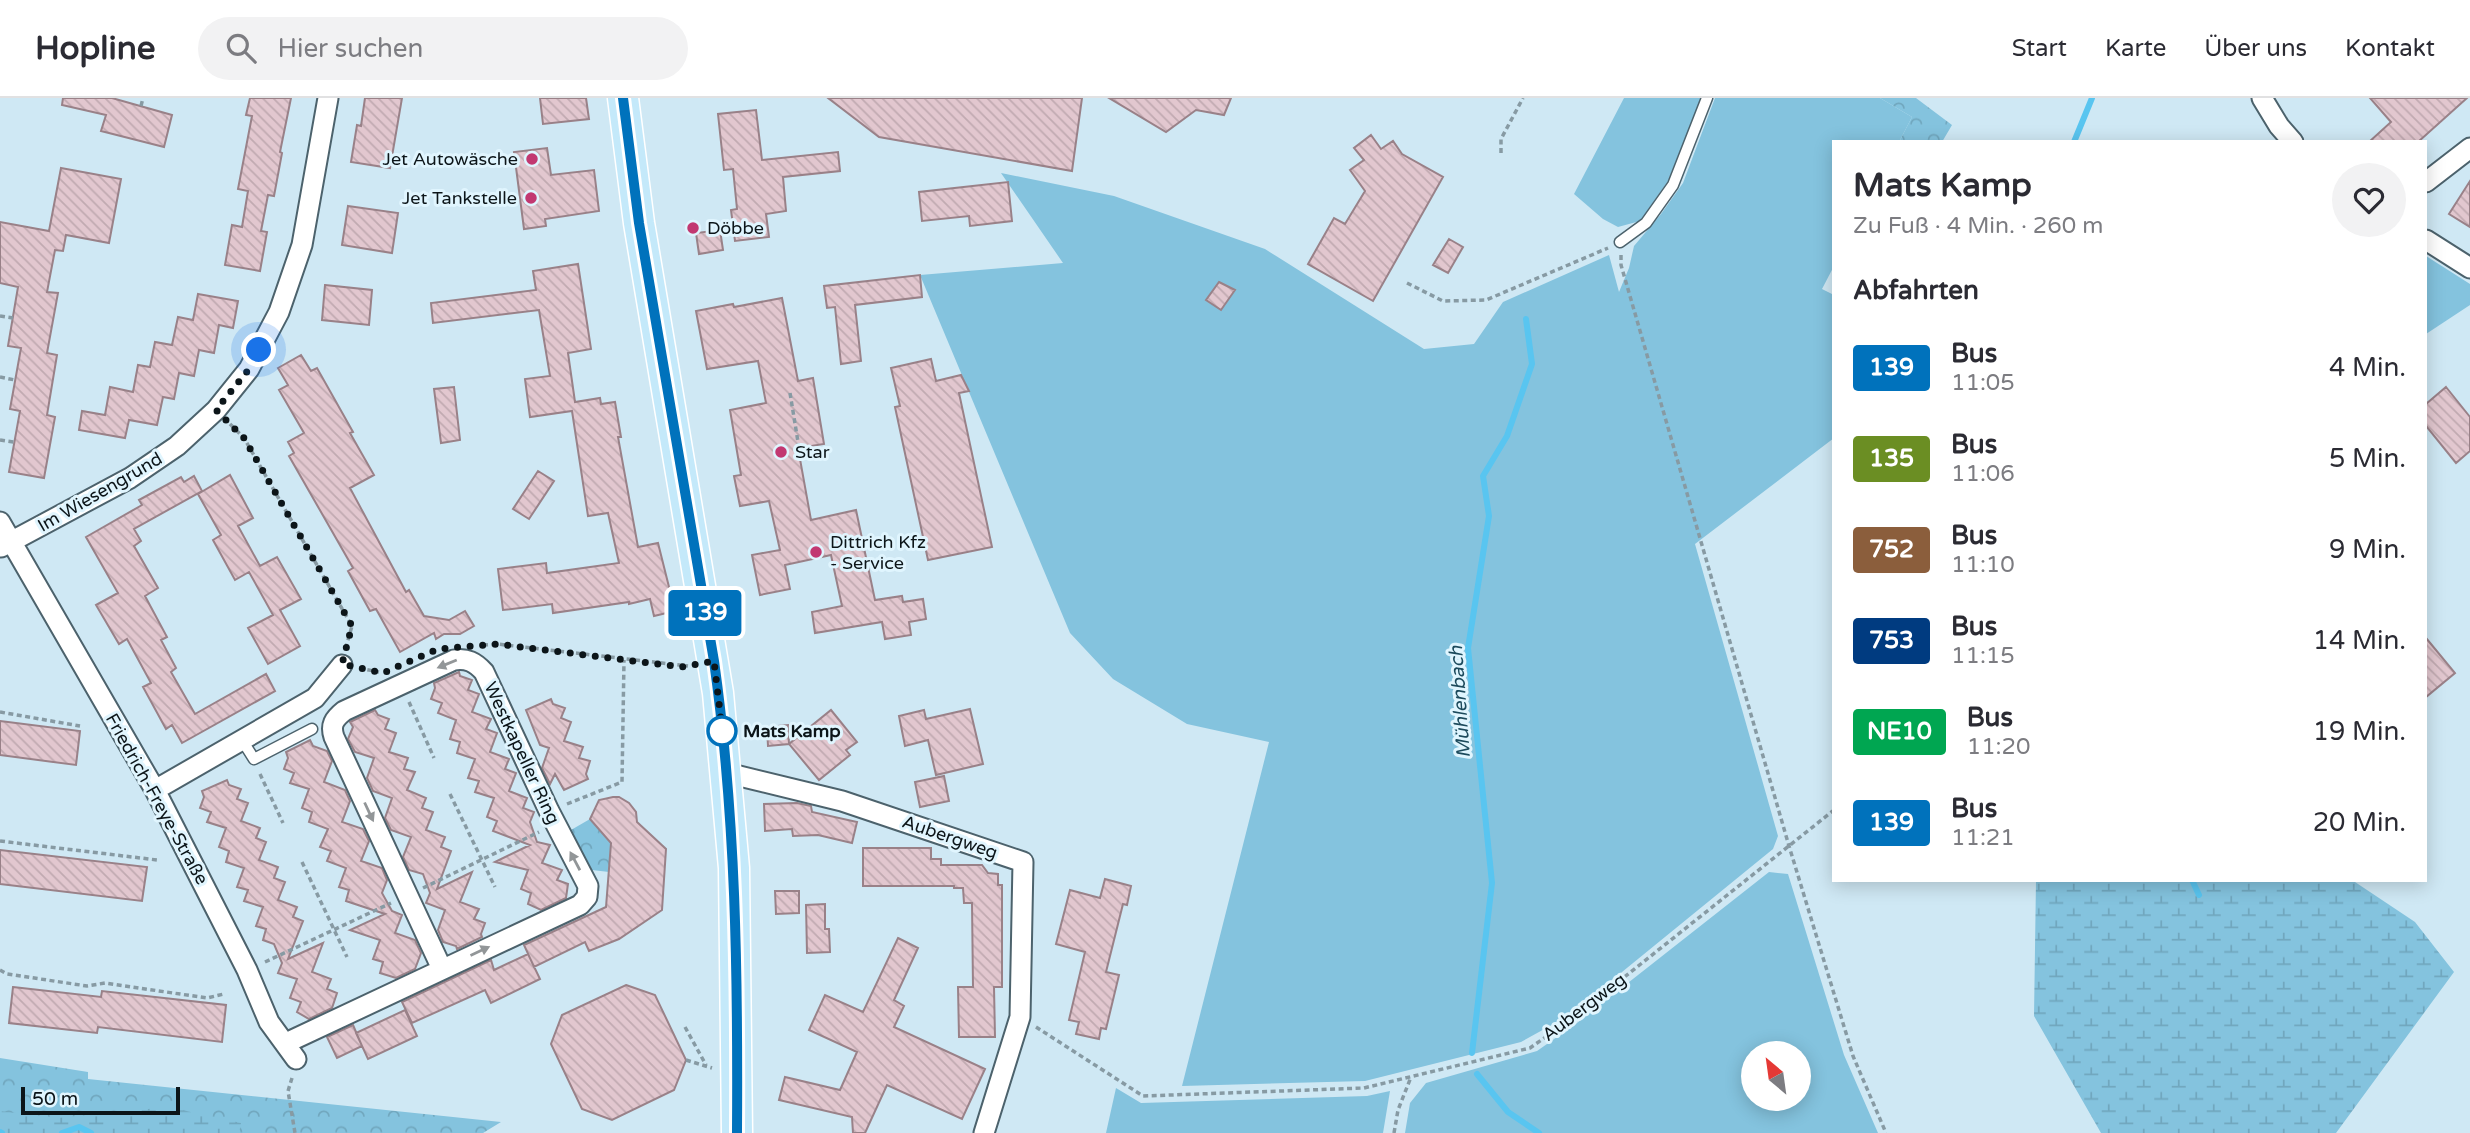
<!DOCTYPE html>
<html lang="de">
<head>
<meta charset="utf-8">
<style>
	body { margin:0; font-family:"Varela Round",sans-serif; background:#f2f2f3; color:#2b2b33; height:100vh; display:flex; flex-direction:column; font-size:26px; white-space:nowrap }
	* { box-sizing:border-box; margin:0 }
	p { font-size:23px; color:#7c7c81 }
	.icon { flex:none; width:38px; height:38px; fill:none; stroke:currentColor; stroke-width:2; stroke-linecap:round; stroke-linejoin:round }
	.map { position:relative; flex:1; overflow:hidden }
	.details { position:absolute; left:1832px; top:42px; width:595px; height:742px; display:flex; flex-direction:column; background:#fff; border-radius:0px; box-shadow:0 4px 18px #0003 }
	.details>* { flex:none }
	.badge { padding:0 14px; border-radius:5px; font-size:24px; line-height:46px }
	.needle { width:46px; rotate:331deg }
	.controls { position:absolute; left:1741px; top:943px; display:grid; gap:14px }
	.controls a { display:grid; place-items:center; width:70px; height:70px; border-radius:50%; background:#fff; box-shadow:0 4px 18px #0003; font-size:35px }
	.scale { position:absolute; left:21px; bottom:18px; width:159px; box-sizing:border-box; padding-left:7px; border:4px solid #0c1519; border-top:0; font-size:19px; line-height:24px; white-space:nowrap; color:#0c1519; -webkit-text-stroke:5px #e0f5fe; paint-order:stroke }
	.you { position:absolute; width:35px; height:35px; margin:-18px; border:5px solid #fff; border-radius:50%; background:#1a73e8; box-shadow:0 0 0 10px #1a73e833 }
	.map>.badge { position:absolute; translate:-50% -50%; box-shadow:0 0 0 4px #fff }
	h2 { padding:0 21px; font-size:26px; line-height:63px }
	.round { display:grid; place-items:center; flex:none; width:74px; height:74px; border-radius:37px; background:#f2f2f3 }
	.summary { display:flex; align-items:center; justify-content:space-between; height:119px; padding:0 21px }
	h1 { font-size:33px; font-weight:700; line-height:52px }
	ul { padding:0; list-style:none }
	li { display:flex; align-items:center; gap:21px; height:91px; padding:0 21px }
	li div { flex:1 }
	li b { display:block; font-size:26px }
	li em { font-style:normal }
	li .badge { min-width:77px; font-weight:700; text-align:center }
	header { display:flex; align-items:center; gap:42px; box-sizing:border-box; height:98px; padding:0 35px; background:#fff; border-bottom:2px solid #e1e1e2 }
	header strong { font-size:33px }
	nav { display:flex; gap:38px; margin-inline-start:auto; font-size:24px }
	.search { width:490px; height:63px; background:#f2f2f3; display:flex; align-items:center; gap:18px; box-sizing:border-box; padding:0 24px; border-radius:38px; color:#7c7c81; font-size:26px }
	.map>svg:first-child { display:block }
	.green { fill:#84c3de; fill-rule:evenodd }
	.forest { fill:url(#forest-crowns) }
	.wetland { fill:url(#wetland-marsh) }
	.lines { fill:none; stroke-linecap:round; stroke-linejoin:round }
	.stream { stroke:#59c5f0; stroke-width:6 }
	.building { fill:url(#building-back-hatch); stroke:#998188; stroke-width:2 }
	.lane-casing { stroke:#4c626c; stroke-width:13 }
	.street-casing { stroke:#4c626c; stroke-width:23 }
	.primary-casing { stroke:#fff; stroke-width:33 }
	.path { stroke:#879aa3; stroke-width:3.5; stroke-dasharray:5 3.5; stroke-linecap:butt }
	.lane { stroke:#fff; stroke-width:10 }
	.street { stroke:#fff; stroke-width:19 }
	.primary { stroke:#c4e9fa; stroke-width:30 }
	.oneway { fill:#929698 }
	.line-casing { stroke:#fff; stroke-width:16 }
	.line { stroke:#0072bc; stroke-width:10 }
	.walk { stroke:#0c1519; stroke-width:7; stroke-dasharray:0 12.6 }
	.poi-dot { fill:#c23871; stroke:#e0f5fe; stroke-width:2.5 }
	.stop-dot { fill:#fff; stroke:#0072bc; stroke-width:3.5 }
	.labels { text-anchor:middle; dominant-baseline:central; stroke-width:6; stroke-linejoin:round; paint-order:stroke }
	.poi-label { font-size:18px; fill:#0c1519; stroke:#e0f5fe; text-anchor:start }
	.street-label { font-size:18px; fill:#0c1519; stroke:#e0f5fe }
	.stop-label { font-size:18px; font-weight:bold; fill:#0c1519; stroke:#e0f5fe; text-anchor:start }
	.water-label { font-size:19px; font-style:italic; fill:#1c4a5c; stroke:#e0f5fe }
</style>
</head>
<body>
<header>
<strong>Hopline</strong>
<div class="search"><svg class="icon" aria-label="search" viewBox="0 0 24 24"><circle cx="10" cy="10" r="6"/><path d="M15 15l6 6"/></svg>Hier suchen</div>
<nav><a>Start</a><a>Karte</a><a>Über uns</a><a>Kontakt</a></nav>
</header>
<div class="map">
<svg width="2470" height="1035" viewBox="0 0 2470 1035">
	<defs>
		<pattern id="forest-crowns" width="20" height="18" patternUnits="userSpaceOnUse" patternTransform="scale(1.75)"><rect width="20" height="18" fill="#84c3de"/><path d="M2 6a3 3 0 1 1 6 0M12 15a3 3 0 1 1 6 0" fill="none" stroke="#71a7be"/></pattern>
		<pattern id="wetland-marsh" width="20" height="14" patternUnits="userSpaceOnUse" patternTransform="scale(1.75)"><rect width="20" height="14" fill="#84c3de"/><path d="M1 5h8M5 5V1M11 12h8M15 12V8" fill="none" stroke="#71a7be"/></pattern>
		<pattern id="building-back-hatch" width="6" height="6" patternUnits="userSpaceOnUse" patternTransform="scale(1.75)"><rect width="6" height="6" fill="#e2c7cf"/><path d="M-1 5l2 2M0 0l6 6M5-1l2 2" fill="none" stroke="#c1aab1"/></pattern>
	</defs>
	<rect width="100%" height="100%" fill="#cfe8f4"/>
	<path class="green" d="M1624,0H1701L1668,83L1640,123L1618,129L1603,121L1574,96Z
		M1715,0H1880L1912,19L1899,44H1834V168L1822,191L1834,197V340L1695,446L1778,738L1773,751L1568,918L1521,944L1365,983L1182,988L1269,644L1187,626L1113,581L1070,535L920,177L1063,165L1001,75L1114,98L1265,151L1424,251L1474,246L1503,204L1609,157L1619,194L1629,170L1634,148L1661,116L1683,85Z
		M2426,158L2470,186V207L2426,236Z
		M1769,774L1788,776L1844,957L1878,1035H1405L1410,1005L1426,985L1537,953L1577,925ZM1754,956H1799V1001H1754Z
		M1116,990L1141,1005L1367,998L1390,993L1383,1035H1106Z"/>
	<path class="forest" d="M1880,0H1916L1952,27L1942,44H1899L1912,19Z
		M590,721L611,745L609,774L592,772L571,732Z
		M0,960L88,974V981L501,1024L483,1035H0Z"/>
	<path class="wetland" d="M2036,782H2352L2415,824L2454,874L2336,1035H2101L2034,918Z
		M168,1009L241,1025L239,1035H0V1013L58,1020Z"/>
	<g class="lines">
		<path class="stream" d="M2074,44L2092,0
			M2192,782L2199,797
			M1472,955L1492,785L1468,550L1489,418L1483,378L1507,338L1532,266L1526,221
			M1477,976L1508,1014L1539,1035
			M0,1034L2,1035
			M62,1035L79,1029L91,1035"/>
	</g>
	<path class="building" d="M63,0H112L172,17L164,49L101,33L106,17L62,7Z
		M250,0H291L280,54L282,55L274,98L268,97L261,133L267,134L260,173L225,167L232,127L242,129L248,93L238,91L252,18L246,17Z
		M365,0H402L390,70L351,64L357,27L361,28Z
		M540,0H586L589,21L543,26Z
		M828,0H1082L1072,73L879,39Z
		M1109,0H1231L1224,17L1196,12L1166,34Z
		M2370,0H2467L2418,44H2369L2391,24Z
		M756,12L762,62L838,54L840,73L783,79L786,113L766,116L769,139L735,143L731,112L737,111L733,71L724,72L718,16Z
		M1371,37L1381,51L1393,43L1402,56L1443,79L1373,203L1308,166L1334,120L1345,126L1365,93L1350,72L1364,62L1354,50Z
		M547,50L551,77L594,72L599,113L545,121L546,128L524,131L514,54Z
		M61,70L121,81L109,145L66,137L63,153L55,152L47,194L58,195L47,255L57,257L47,317L55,319L44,380L9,374L20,313L10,311L21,250L8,248L18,189L0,185V124L49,133Z
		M2470,83V129L2449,116Z
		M1008,84L1012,123L970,128L969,118L922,123L919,94Z
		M348,108L398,115L392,155L342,147Z
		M720,132L723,152L699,156L696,135Z
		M1449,141L1463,149L1448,175L1433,167Z
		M578,166L591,251L568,255L575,304L600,300L601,306L615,304L621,339H618L638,449L658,445L675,513L654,518L650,501L629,506V504L553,515L552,506L503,512L498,471L546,465L547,475L619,465L608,415L588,418L572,313L530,319L525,281L550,278L539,212L433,225L431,205L536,192L533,173Z
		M920,177L922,199L855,207L861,263L841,266L835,209L827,210L824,188Z
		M1219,184L1235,192L1221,212L1206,202Z
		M325,187L372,192L369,227L322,222Z
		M198,196L238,203L233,230L219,227L214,255L199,252L194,278L179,275L174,301L163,299L157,327L129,322L125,340L79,332L82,313L105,317L110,289L133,294L138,267L150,269L155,244L172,247L178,219L193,222Z
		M782,200L798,283L813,280L824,346L798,350L811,422L856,412L875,502L902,498L903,504L923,501L926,521L909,524L911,537L885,541L882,524L815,535L812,514L842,508L831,457L785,467L790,491L760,497L752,457L780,452L769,403L740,408L734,378L741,377L730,312L766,305L758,263L707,271L696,213L733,206L734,209Z
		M301,257L311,273L317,270L353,334L350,335L374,377L350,390L406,494L409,492L424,518L449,522L465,513L474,528L460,536H444L436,541L434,535L400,554L376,511L370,513L348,473L353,470L289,358L294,355L288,344L304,335L279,292L288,287L278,270Z
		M931,261L936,283L961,277L969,293L959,295L992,449L928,462L895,309L900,308L891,270Z
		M454,289L460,342L441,345L434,291Z
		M2446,289L2470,319V353L2456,365L2426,328V306Z
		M538,373L554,383L529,421L513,411Z
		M230,377L253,420L238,428L260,468L277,459L301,501L280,512L300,548L268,566L248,530L273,517L249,474L235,482L213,442L221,437L198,396Z
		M194,378L202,393L134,431L141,443L134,448L158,490L145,498L167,539L161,542L176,570L171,574L195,616L266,576L275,593L182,645L172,627L166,631L143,589L151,585L127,541L119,546L96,507L118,495L86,439L142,407L139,402L181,379L184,384Z
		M2426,540L2455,575L2426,599Z
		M459,574L460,578L472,582L468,592L479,596L472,614L491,621L486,631L497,635L490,654L509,661L505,671L516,675L509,693L527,700L523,710L534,714L530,724L537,744L550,747L542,765L562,772L557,782L568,786L566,800L541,812L528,806L531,795L521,791L528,772L495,764L530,747L493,733L497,723L487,719L494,700L475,694L479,683L468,680L475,661L457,655L460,644L450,641L456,622L438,615L442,605L431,601L435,590L434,585Z
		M551,601L553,606L565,610L561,620L571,624L564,643L583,649L579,660L590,663L586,676L588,681L564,692L555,676L550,686L542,670L549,650L540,647L526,612Z
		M970,611L983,666L936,677L928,642L905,648L899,618L924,612L926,621Z
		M375,612L378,617L389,621L385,631L396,635L389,654L408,660L404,671L415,674L407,692L426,700L422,710L433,714L426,732L445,739L441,749L451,753L437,791L472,774L460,804L479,811L474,821L485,825L481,836L482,839L457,851L456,848L443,844L438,832L445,812L426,805L430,795L423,776L409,772L403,759L411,739L391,732L385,720L392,700L373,693L367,680L374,660L355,654L348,641L353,629L350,624Z
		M831,612L857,644L846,652L850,657L819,682L789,646Z
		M0,623L80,633L76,667L0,657Z
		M788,627L789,646L768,648L767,629Z
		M310,642L313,648L327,653L332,663L324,684L345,692L350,703L342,724L363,731L369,743L361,763L382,770L387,782L382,795L392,813L402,817L395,835L415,842L421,855L415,871L396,880L380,875L383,864L373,861L380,842L350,832L385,816L346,803L349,792L339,789L346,770L327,763L331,753L320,749L328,731L309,724L312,714L302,710L309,691L290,685L294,675L284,671L288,660L286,654Z
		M944,678L949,703L920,709L915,684Z
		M227,682L229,687L241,691L237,701L248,705L241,723L260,730L256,740L266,744L259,762L278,769L274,780L285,784L278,802L297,809L293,819L303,823L288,861L323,845L312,874L331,881L327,891L337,895L332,910L309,921L297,914L301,904L290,900L297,881L278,875L282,865L274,846L263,842L266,831L256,828L263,809L244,803L248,792L237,789L244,770L226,764L229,753L219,749L226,730L207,724L211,714L200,710L204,699L202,693Z
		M613,699H619L629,705L636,714L637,724L666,751L662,812L619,841L589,853L585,844L534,869L524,847L606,809L611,745L590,721L599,702Z
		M797,705L811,708L812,714L857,724L852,745L818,737L793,738L792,731L765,733L764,706Z
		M863,750H931V761H941V767H982L988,775L998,776V787H1002V889H994L995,939H959L958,889H973L972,805H964L963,790H954V788H863Z
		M0,752L147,769L142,803L0,786Z
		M1105,781L1131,788L1127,807L1123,806L1106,874L1119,877L1106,931L1101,930L1099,941L1076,936L1079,924L1069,922L1085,854L1056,846L1070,792L1100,800Z
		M775,793H799V815L776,816Z
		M825,806V831H829L830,854L807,855L806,807Z
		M898,840L918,850L894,902L904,908L894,929L985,971L962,1021L887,987L865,1035H853L852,1019L779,1002L785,979L840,992L857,954L809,932L825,897L863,914Z
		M528,856L540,881L491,905L485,892L412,925L402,904L491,862L494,872Z
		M626,887L655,897L686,962L674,992L612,1022L582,1011L551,946L562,917Z
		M13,889L101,899L102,893L226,907L222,944L98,929L97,935L9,925Z
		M405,912L417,938L368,961L356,935Z
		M353,927L362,948L337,960L327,939Z"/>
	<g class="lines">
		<g class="lane-casing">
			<path id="lane" d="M1620,144L1646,125L1673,87L1707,0
				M242,642L254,661L312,631"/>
		</g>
		<g class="street-casing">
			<path id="street" d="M2262,0L2279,28L2293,44
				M2426,84L2470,50
				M2426,142L2470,170
				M0,424L155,692L247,872L269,924L296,961
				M1,449L130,380L177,348L216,312L249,271L279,214L302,147L328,0
				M727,675L842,703L1023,764L1020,919L984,1035
				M155,692L315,600L342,567
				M286,945L580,807L587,799L588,788L549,713L484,574C475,564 467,560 454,562L344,613C334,621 330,627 334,639L442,871"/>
		</g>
		<g class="primary-casing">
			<path id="primary" d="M623,0L639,125L718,595L734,770L737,1035"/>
		</g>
		<path class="path" d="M141,8L143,0
			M1501,55V41L1523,0
			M1621,157V167L1789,748L1853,958L1886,1035
			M1407,185L1443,203L1486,202L1608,150
			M0,218L13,220
			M0,279L15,282
			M790,295L800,356
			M230,326L244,340L352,528L346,549
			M0,342L14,344
			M483,547L497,546L688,568
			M359,570L379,574
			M409,604L434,660
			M0,614L80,628
			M260,676L283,725
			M450,696L495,789
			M567,706L622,684L624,562
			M0,743L157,762
			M302,764L347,859
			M423,790L539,734
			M265,864L391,805
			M0,872L7,876L87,888L105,885L207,900L224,896
			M685,929L706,967
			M1036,929L1143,998L1364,990L1530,950L1573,920L1834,712
			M686,962L712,970
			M292,980L288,993L295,1035
			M1394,1035L1398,1012L1411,979"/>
		<use href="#lane" class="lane"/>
		<use href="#street" class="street"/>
		<use href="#primary" class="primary"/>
	</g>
	<defs><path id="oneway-solid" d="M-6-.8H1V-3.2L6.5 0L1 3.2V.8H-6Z" transform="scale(1.75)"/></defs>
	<g class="oneway">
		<use href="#oneway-solid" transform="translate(447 566) rotate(158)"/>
		<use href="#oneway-solid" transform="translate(369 714) rotate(65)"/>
		<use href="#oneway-solid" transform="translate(575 763) rotate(-118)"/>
		<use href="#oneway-solid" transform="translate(480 853) rotate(-25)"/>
	</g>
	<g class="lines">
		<g class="line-casing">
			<path id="line" d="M623,0L639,125L714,563C736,719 738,878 737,1035"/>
		</g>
		<use href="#line" class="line"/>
		<path class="walk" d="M259,252L249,271L216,312L244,340L352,528L342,566L383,575L438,551L497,546L682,569L714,563L723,639L722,633"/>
	</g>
	<g class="poi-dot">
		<circle cx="532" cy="61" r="7"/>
		<circle cx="531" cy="100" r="7"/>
		<circle cx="693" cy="130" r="7"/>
		<circle cx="781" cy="354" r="7"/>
		<circle cx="816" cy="454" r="7"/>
	</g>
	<circle class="stop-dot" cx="722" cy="633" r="14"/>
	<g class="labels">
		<g class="poi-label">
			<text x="518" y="61" text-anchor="end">Jet Autowäsche</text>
			<text x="517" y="100" text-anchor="end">Jet Tankstelle</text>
			<text x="707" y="130">Döbbe</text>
			<text x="795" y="354">Star</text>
			<text x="830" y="444">Dittrich Kfz<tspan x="830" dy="21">- Service</tspan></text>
		</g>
		<g class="street-label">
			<text transform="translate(100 394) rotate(-30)">Im Wiesengrund</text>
			<text transform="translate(522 655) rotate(65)">Westkapeller Ring</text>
			<text transform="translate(157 701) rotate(61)">Friedrich-Freye-Straße</text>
			<text transform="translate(950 739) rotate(19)">Aubergweg</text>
			<text transform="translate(1584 909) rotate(-37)">Aubergweg</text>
		</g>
		<g class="stop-label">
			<text x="743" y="633">Mats Kamp</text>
		</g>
		<g class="water-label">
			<text transform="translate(1460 604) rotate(-94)">Mühlenbach</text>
		</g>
	</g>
</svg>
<div class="controls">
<a><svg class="needle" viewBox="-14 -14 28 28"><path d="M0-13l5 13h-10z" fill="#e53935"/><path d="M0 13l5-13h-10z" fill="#7c7c81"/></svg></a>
</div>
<div class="scale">50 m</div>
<div class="you" style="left:259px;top:252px"></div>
<b class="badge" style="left:705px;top:515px;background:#0072bc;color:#fff">139</b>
<section class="details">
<div class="summary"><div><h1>Mats Kamp</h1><p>Zu Fuß · 4 Min. · 260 m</p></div><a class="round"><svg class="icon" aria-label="heart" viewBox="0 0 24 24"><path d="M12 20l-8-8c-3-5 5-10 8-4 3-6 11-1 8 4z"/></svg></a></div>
<h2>Abfahrten</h2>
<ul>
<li><span class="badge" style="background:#0072bc;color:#fff">139</span><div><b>Bus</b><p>11:05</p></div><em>4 Min.</em></li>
<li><span class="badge" style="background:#6b8e23;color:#fff">135</span><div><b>Bus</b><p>11:06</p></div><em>5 Min.</em></li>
<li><span class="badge" style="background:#8b5e3c;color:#fff">752</span><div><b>Bus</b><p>11:10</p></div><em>9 Min.</em></li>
<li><span class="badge" style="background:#003b80;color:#fff">753</span><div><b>Bus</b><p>11:15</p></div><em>14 Min.</em></li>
<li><span class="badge" style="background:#00a651;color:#fff">NE10</span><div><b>Bus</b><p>11:20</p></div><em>19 Min.</em></li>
<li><span class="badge" style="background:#0072bc;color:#fff">139</span><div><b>Bus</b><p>11:21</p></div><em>20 Min.</em></li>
</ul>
</section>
</div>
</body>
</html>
